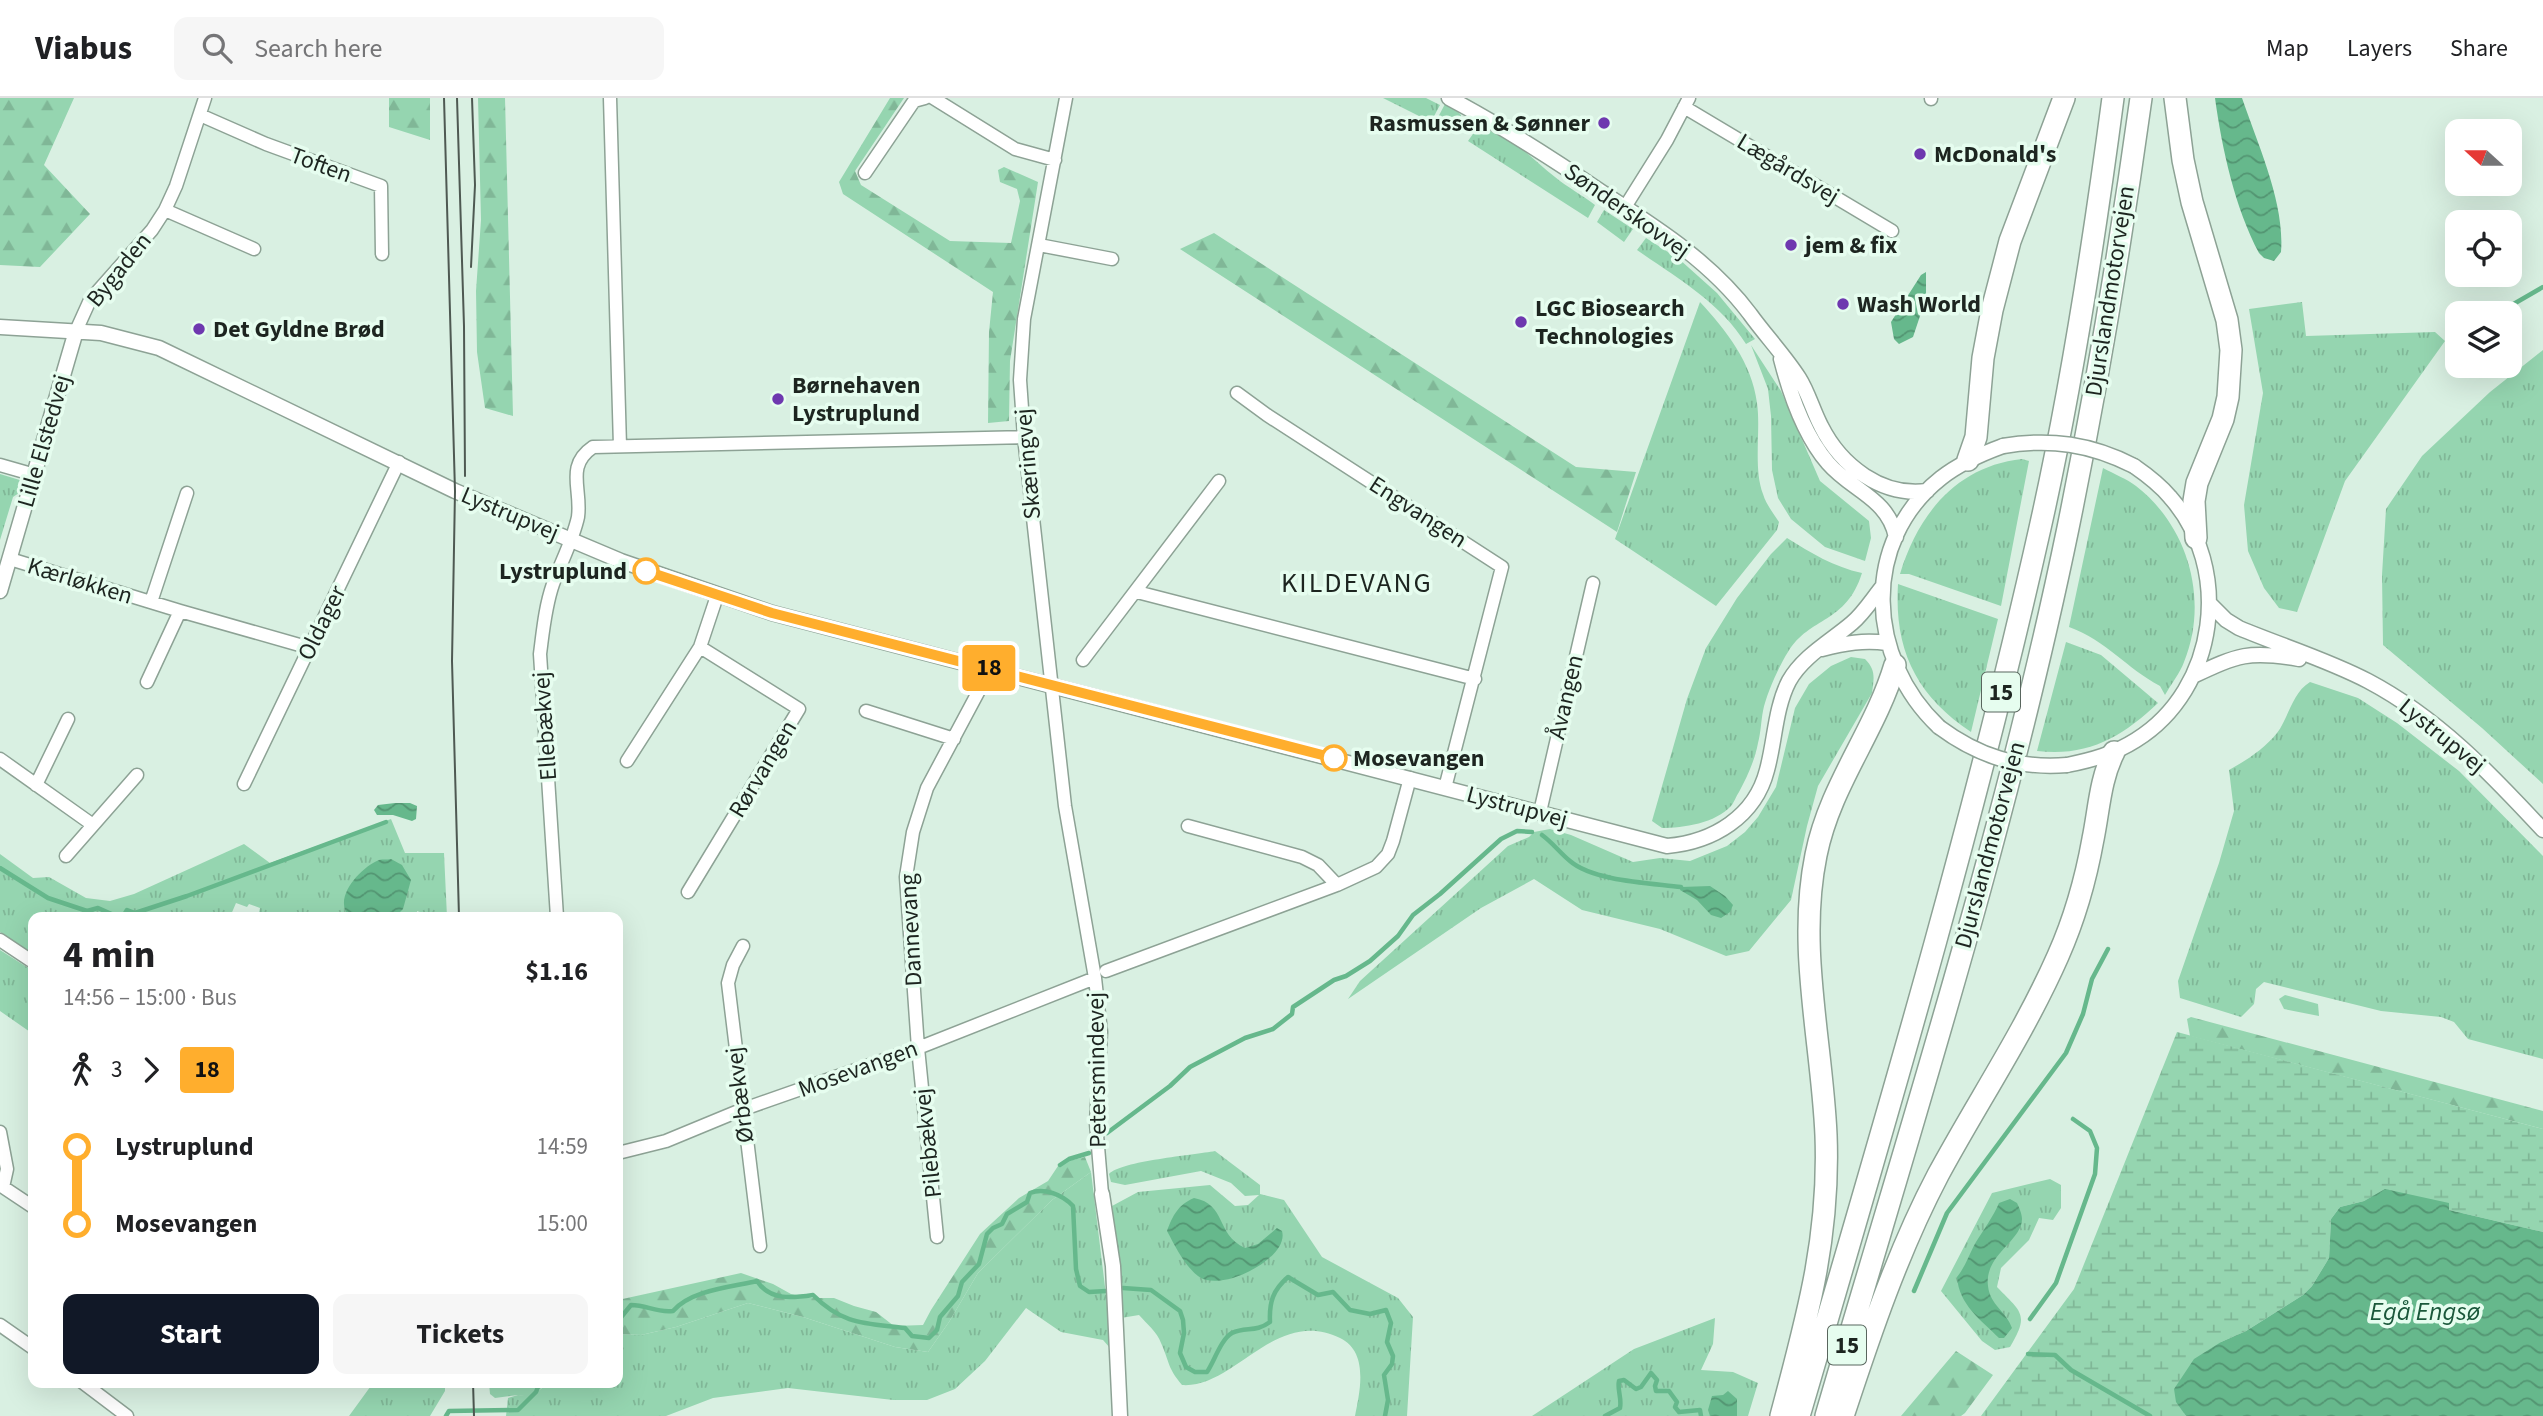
<!DOCTYPE html>
<html lang="en">
<head>
<meta charset="utf-8">
<style>
	body { margin:0; font-family:"Source Sans 3",sans-serif; background:#f6f6f6; color:#202124; height:100vh; display:flex; flex-direction:column; font-size:26px; white-space:nowrap }
	* { box-sizing:border-box; margin:0 }
	p { font-size:23px; color:#757577 }
	.icon { flex:none; width:38px; height:38px; fill:none; stroke:currentColor; stroke-width:2; stroke-linecap:round; stroke-linejoin:round }
	.map { position:relative; flex:1; overflow:hidden }
	.panel { position:absolute; left:28px; top:814px; width:595px; height:476px; display:flex; flex-direction:column; background:#fff; border-radius:14px; box-shadow:0 7px 28px #0002 }
	.panel>* { flex:none }
	.badge { padding:0 14px; border-radius:5px; font-size:24px; line-height:46px }
	.needle { width:46px; rotate:291deg }
	.tools { position:absolute; left:2445px; top:21px; display:grid; gap:14px }
	.tools a { display:grid; place-items:center; width:77px; height:77px; border-radius:14px; background:#fff; box-shadow:0 7px 28px #0002; font-size:35px }
	.map>.badge { position:absolute; translate:-50% -50%; box-shadow:0 0 0 4px #fff }
	.legs { display:flex; align-items:center; gap:10px; height:77px; padding:0 35px; font-size:23px }
	.legs p { margin-inline-start:auto }
	.headline { display:flex; align-items:center; justify-content:space-between; height:119px; padding:0 35px }
	h1 { font-size:38px; font-weight:700; line-height:52px }
	.button { display:flex; gap:14px; margin-top:auto; padding:14px 35px }
	.button a { flex:1; height:80px; border-radius:14px; background:#111827; color:#fff; font-size:28px; font-weight:700; line-height:80px; text-align:center }
	.button a+a { background:#f6f6f6; color:#202124 }
	ul { padding:0 35px; list-style:none }
	li { display:flex; align-items:center; gap:24px; height:77px; font-size:26px }
	li i { display:grid; place-items:center; width:10px; height:100%; margin:0 9px; background:currentColor }
	li i::after { content:''; width:18px; height:18px; margin:-9px; border:5px solid; border-radius:50%; background:#fff }
	li p { margin-inline-start:auto }
	li:first-child i { background:linear-gradient(#0000 50%,currentColor 0) }
	li:last-child i { background:linear-gradient(currentColor 50%,#0000 0) }
	header { display:flex; align-items:center; gap:42px; box-sizing:border-box; height:98px; padding:0 35px; background:#fff; border-bottom:2px solid #e0e0e0 }
	header strong { font-size:33px }
	nav { display:flex; gap:38px; margin-inline-start:auto; font-size:24px }
	.search { width:490px; height:63px; background:#f6f6f6; display:flex; align-items:center; gap:18px; box-sizing:border-box; padding:0 24px; border-radius:14px; color:#757577; font-size:26px }
	.map>svg:first-child { display:block }
	.grass { fill:url(#grass-tufts) }
	.forest { fill:url(#forest-firs) }
	.wetland { fill:url(#wetland-marsh) }
	.pitch { fill:#95d5b0 }
	.water { fill:url(#water-waves) }
	.lines { fill:none; stroke-linecap:round; stroke-linejoin:round }
	.stream { stroke:#66b88c; stroke-width:4.5 }
	.minor-casing { stroke:#8da295; stroke-width:15 }
	.tertiary-casing { stroke:#8da295; stroke-width:17 }
	.motorway-casing { stroke:#8da295; stroke-width:24 }
	.minor { stroke:#fff; stroke-width:12 }
	.tertiary { stroke:#fff; stroke-width:14 }
	.motorway { stroke:#fff; stroke-width:21 }
	.tram { stroke:#4e5952; stroke-width:2 }
	.tertiary-bridge-casing { stroke:#8da295; stroke-width:17; stroke-linecap:butt }
	.tertiary-bridge { stroke:#fff; stroke-width:14 }
	.line-1-casing { stroke:#fff; stroke-width:16 }
	.line-1 { stroke:#ffae2d; stroke-width:10 }
	.poi-dot { fill:#6e38af; stroke:#e6fdef; stroke-width:2.5 }
	.stop-1-dot { fill:#fff; stroke:#ffae2d; stroke-width:3.5 }
	.labels { text-anchor:middle; dominant-baseline:central; stroke-width:7; stroke-linejoin:round; paint-order:stroke }
	.shield { fill:#e6fdef; stroke:#59665e; stroke-width:2 }
	.shield-label { font-size:23px; font-weight:bold; fill:#1d2520 }
	.poi-label { font-size:24px; font-weight:bold; fill:#1d2520; stroke:#e6fdef; text-anchor:start }
	.street-label { font-size:24px; fill:#1d2520; stroke:#e6fdef }
	.stop-label { font-size:24px; font-weight:bold; fill:#1d2520; stroke:#e6fdef; text-anchor:end }
	.water-label { font-size:26px; font-style:italic; fill:#1b583b; stroke:#e6fdef }
	.quarter-label { font-size:28px; letter-spacing:2px; fill:#1d2520; stroke:#e6fdef }
</style>
</head>
<body>
<header>
<strong>Viabus</strong>
<div class="search"><svg class="icon" aria-label="search" viewBox="0 0 24 24"><circle cx="10" cy="10" r="6"/><path d="M15 15l6 6"/></svg>Search here</div>
<nav><a>Map</a><a>Layers</a><a>Share</a></nav>
</header>
<div class="map">
<svg width="2543" height="1318" viewBox="0 0 2543 1318">
	<defs>
		<pattern id="grass-tufts" width="24" height="20" patternUnits="userSpaceOnUse" patternTransform="scale(1.75)"><rect width="24" height="20" fill="#95d5b0"/><path d="M3 7l-1-3M5 7V3M7 7l1-3M15 17l-1-3M17 17v-4M19 17l1-3" fill="none" stroke="#80b797"/></pattern>
		<pattern id="forest-firs" width="22" height="20" patternUnits="userSpaceOnUse" patternTransform="scale(1.75)"><rect width="22" height="20" fill="#95d5b0"/><path d="M5 1l3.5 6h-7zM16 11l3.5 6h-7z" fill="#80b797"/></pattern>
		<pattern id="wetland-marsh" width="20" height="14" patternUnits="userSpaceOnUse" patternTransform="scale(1.75)"><rect width="20" height="14" fill="#95d5b0"/><path d="M1 5h8M5 5V1M11 12h8M15 12V8" fill="none" stroke="#80b797"/></pattern>
		<pattern id="water-waves" width="16" height="10" patternUnits="userSpaceOnUse" patternTransform="scale(1.75)"><rect width="16" height="10" fill="#66b88c"/><path d="M0 5q4-4 8 0t8 0" fill="none" stroke="#539572"/></pattern>
	</defs>
	<rect width="100%" height="100%" fill="#d9f0e2"/>
	<path class="grass" d="M1383,0H1426L1440,7L1432,22L1429,23Z
		M1445,6L1455,11L1461,17V26L1455,36L1435,25Z
		M1483,31C1512,37 1532,61 1555,79C1567,89 1582,97 1595,107L1588,120L1468,43L1475,33Z
		M1604,112L1633,131L1624,144L1597,124Z
		M1646,140L1679,161L1717,195L1755,241L1746,246C1720,204 1677,180 1637,152Z
		M1700,204C1726,232 1752,265 1757,305C1761,332 1753,370 1763,396C1766,406 1773,415 1779,424L1777,432L1716,508L1615,441Z
		M2302,204L2306,238L2435,234L2445,243L2345,383L2297,514L2279,510L2264,490L2248,453L2244,407L2263,295L2249,211Z
		M1751,247L1781,293L1820,383L1869,423L1871,440L1865,463L1825,449L1791,421L1778,400L1772,372L1771,318L1768,291Z
		M2543,252V686L2482,630L2383,547L2382,477L2386,411L2422,358L2490,294Z
		M2022,361L2029,363L2001,508L1909,476H1900C1918,416 1957,368 2022,361Z
		M2103,370C2114,376 2127,381 2136,388C2189,429 2209,503 2184,564C2180,575 2171,586 2165,597L2160,588C2126,570 2107,543 2069,529Z
		M0,376L23,383L19,395L13,399L0,442Z
		M1787,440C1811,455 1834,469 1862,475C1846,526 1810,518 1788,554C1779,568 1766,597 1763,613C1761,623 1761,634 1758,645C1755,662 1747,679 1739,694C1736,698 1734,705 1731,708C1716,725 1683,730 1662,730L1652,723L1687,601L1706,550L1737,500L1771,456Z
		M1898,486L1998,521L1971,634C1916,597 1894,552 1898,486Z
		M2066,544L2101,557L2158,605C2122,639 2088,659 2037,653Z
		M1851,559L1865,561C1876,572 1874,580 1872,595L1818,688L1807,728L1791,802L1749,853L1726,858L1660,831L1582,812L1534,781L1481,810L1348,901L1360,883L1508,748L1529,739L1534,734L1550,731L1571,737L1633,764L1660,760L1690,763L1727,748L1745,734L1758,719L1776,689L1795,610L1809,586L1831,568Z
		M2310,584L2358,600L2397,625L2459,673L2543,758V961L2468,941L2454,924L2441,919L2381,913L2264,884L2256,891L2254,906L2241,919L2180,900L2178,883L2219,765L2234,713L2229,672C2247,662 2264,651 2277,635C2289,619 2292,595 2310,584Z
		M391,721L405,755H444L447,819H425V816L417,813V819H269L259,815L260,810L249,806L247,809L236,805L230,819H33V856L0,834V756L33,780L49,779L86,800L110,803L134,796L244,746L270,765Z
		M0,852L33,873V936L0,913Z
		M1215,1053L1260,1087V1096L1284,1102L1322,1159L1398,1200L1413,1219L1407,1318H1355C1360,1293 1369,1254 1340,1240C1276,1208 1234,1291 1182,1287C1167,1269 1170,1265 1161,1245C1157,1234 1147,1226 1139,1217L1121,1220L1112,1108L1138,1094L1210,1087L1235,1108L1248,1107L1259,1097L1245,1098L1231,1085L1201,1073L1125,1087L1111,1084L1109,1076C1121,1063 1194,1057 1215,1053Z
		M1091,1074L1110,1230V1250L1103,1242L1061,1234L1026,1210L985,1263L955,1291L927,1302H893L788,1290L713,1300L666,1318H506L508,1300L518,1297L531,1298L549,1285L618,1284V1236L641,1237L676,1229L748,1205L803,1219L895,1249L928,1254L949,1224L978,1175L1052,1102Z
		M2050,1081L2061,1087V1110L2053,1122L2039,1120L2029,1142L2001,1170L1997,1189C2021,1214 2030,1216 2010,1249L1995,1252L1982,1243L1941,1193L1992,1095Z
		M1715,1220L1713,1246L1701,1272L1733,1274L1758,1285L1748,1318H1532L1634,1251Z
		M373,1285H445V1293L430,1318H349Z"/>
	<path class="forest" d="M0,0H74L44,67L90,116L40,169L0,167Z
		M389,0H430V42L389,29Z
		M478,0H505L513,318L485,310L477,254L476,193L481,122Z
		M890,0H904L855,73L861,87L950,143L1011,145L1020,103L1017,91L1000,84L998,72L1004,69L1038,84L1010,263L1009,323L988,325L989,234L993,194L843,96L839,84Z
		M1214,135L1576,369L1636,374L1617,434L1180,151Z
		M2191,919L2543,1013V1031L2190,938L2187,921Z
		M1085,1059L1091,1074L1052,1102L978,1175L949,1224L928,1254L895,1249L803,1219L748,1205L676,1229L641,1237L618,1236V1202L741,1175L773,1186L791,1196L813,1200H834L854,1208L876,1214L894,1228L923,1227L931,1212L980,1136L1019,1100L1048,1083L1060,1065Z
		M1956,1253L1993,1277L1965,1315L1961,1318H1901Z
		M489,1285V1284L549,1285L536,1294V1300L518,1297L495,1300L490,1296Z"/>
	<path class="wetland" d="M2177,934L2543,1031V1134L2449,1112L2385,1092L2364,1103L2340,1109L2331,1121L2329,1160L2312,1188L2303,1197L2246,1233L2221,1244L2184,1315L2186,1318H1981L2074,1191Z"/>
	<path class="pitch" d="M2285,897L2318,906L2319,918L2284,911L2279,901Z"/>
	<path class="water" d="M2215,0H2242C2258,47 2285,105 2281,154L2274,163L2264,160L2259,155C2235,110 2222,51 2215,0Z
		M1926,174V200L1913,239L1899,246L1894,241L1891,224L1921,177Z
		M395,705H410L417,708L416,721L412,723L393,717H377L374,712L378,707Z
		M391,761L402,767L411,782L403,811L395,819H350C331,801 361,769 379,762C383,761 387,762 391,761Z
		M1710,788L1725,798L1733,807L1730,814L1721,820L1711,817L1697,802L1680,792L1681,789Z
		M2385,1091L2449,1105V1112L2543,1134V1318H2186L2176,1304L2174,1291L2194,1261L2221,1244L2246,1233L2303,1197L2312,1188L2329,1160L2331,1121L2340,1109L2364,1103Z
		M1194,1100C1227,1106 1215,1136 1245,1150L1258,1146L1277,1130L1282,1133C1290,1160 1220,1196 1198,1178C1184,1167 1175,1148 1167,1133C1173,1117 1178,1107 1194,1100Z
		M2010,1101L2017,1105C2019,1109 2022,1116 2022,1121C2022,1143 1984,1157 1988,1188C1990,1207 2006,1213 2012,1230L2004,1240H1999C1981,1222 1959,1207 1957,1179C1966,1168 1969,1156 1976,1144C1984,1131 1993,1119 1999,1105Z
		M1728,1293L1737,1301V1318H1710L1708,1312L1712,1298L1723,1297Z"/>
	<g class="lines">
		<path class="stream" d="M2498,215L2543,189
			M1542,737C1553,745 1560,755 1570,763C1593,783 1650,785 1681,789
			M0,770L48,800L87,813L98,810L116,818L124,817L127,812L135,815L187,798L386,724
			M1107,1035L1170,988L1190,969L1245,940L1273,931L1292,916L1293,909L1334,882L1346,878L1370,863L1398,838L1413,817L1440,796L1501,741L1517,733L1532,734
			M1060,1067L1069,1061L1089,1055
			M1123,1190L1151,1192L1180,1213L1183,1222L1184,1235L1180,1255L1186,1269L1195,1274H1207C1214,1264 1221,1241 1232,1235C1246,1228 1255,1235 1270,1224C1269,1204 1273,1192 1288,1179L1318,1197L1333,1194L1350,1212L1370,1216L1386,1212L1391,1225L1387,1244L1393,1258L1392,1266L1384,1277L1388,1302L1385,1318
			M1914,1193L1947,1115L2066,955L2083,916L2092,881L2108,851
			M2030,1221L2056,1185L2095,1076L2097,1050L2090,1033L2073,1021
			M618,1223L631,1207C647,1207 656,1215 673,1213C691,1192 731,1189 757,1183C770,1203 793,1200 813,1197C843,1227 865,1225 905,1230L912,1238L929,1240L937,1232L940,1219L958,1198L962,1184L979,1166L987,1136L993,1130L1002,1126L1007,1116L1027,1104L1030,1095C1044,1089 1063,1097 1073,1108L1076,1171L1080,1188L1089,1194L1106,1193
			M2028,1256L2055,1257L2071,1272L2150,1318
			M446,1318L449,1313L518,1312L536,1294L540,1284
			M1605,1318L1620,1310C1622,1300 1617,1292 1619,1283L1624,1282L1636,1291L1641,1289L1651,1275L1657,1282L1655,1288L1656,1293H1669L1677,1304L1675,1309L1679,1314L1700,1312L1701,1318"/>
		<g class="minor-casing">
			<path id="minor" d="M610,0L620,348
				M933,0L1015,51L1055,62
				M1066,0L1024,221L1020,282L1024,339L1065,708L1095,880L1101,934L1096,1025L1102,1096
				M1931,0V1
				M1684,9L1892,133
				M200,17L266,46L381,88L382,156
				M865,75L914,3L925,0
				M1625,109L1667,42L1689,0
				M165,112L254,151
				M1039,147L1112,161
				M76,233L90,202L152,132L165,112L176,88L205,0
				M1237,295L1267,317L1502,469L1445,690
				M0,367L35,377
				M10,461L180,513L310,550
				M1137,494L1475,581
				M151,504L187,395
				M1083,562L1219,383
				M147,584L180,513
				M866,613L954,641
				M0,661L93,727
				M627,663L700,549L717,498
				M244,686L399,364
				M36,687L68,621
				M1540,714L1593,485
				M1188,728L1302,759L1318,767L1337,787
				M66,758L137,677
				M688,794L799,611L700,549
				M557,819L540,556C543,533 545,509 553,486C561,464 573,442 578,419C582,391 565,368 593,349L1024,339
				M0,842L33,864
				M743,848L733,867L728,885L760,1148
				M1106,873L1337,787L1376,769L1388,756L1393,743L1410,680
				M0,1034L7,1071L3,1089
				M618,1055L666,1043L741,1012L918,950L1095,880
				M0,1087L33,1109
				M937,1139L918,950L906,779L913,734L927,690L982,587
				M0,1227L33,1250
				M82,1284L127,1318"/>
		</g>
		<g class="tertiary-casing">
			<path id="tertiary" d="M1449,0C1502,28 1553,61 1603,95C1657,130 1711,164 1750,216C1765,237 1785,258 1799,280C1808,294 1813,313 1821,328C1841,368 1882,399 1927,393
				M0,229L101,235L159,250L455,393L621,463L772,515L1667,748C1713,744 1755,719 1767,672C1775,643 1775,610 1789,583C1803,558 1831,543 1852,525C1864,515 1873,500 1883,488
				M1781,261C1790,296 1804,337 1828,365C1852,393 1888,400 1896,439
				M0,493L76,233
				M2210,506L2226,522L2239,530C2282,548 2328,562 2368,583C2438,620 2490,675 2543,732
				M1822,551C1845,545 1864,542 1887,545
				M2193,578C2238,557 2249,552 2299,561
				M1939,629C1867,561 1860,444 1941,380C1960,365 1981,356 2003,348
				M2067,667C2092,662 2114,656 2136,642C2218,591 2233,470 2170,399C2160,387 2147,377 2134,368
				M1102,1096L1113,1168L1120,1318"/>
		</g>
		<g class="motorway-casing">
			<path id="motorway" d="M2175,0L2183,62L2192,104L2227,222L2231,252L2228,299L2223,321L2197,385L2194,403L2196,440
				M1968,362L1976,339L1983,260L1992,212L2010,143L2064,0
				M1781,1318C1807,1220 1830,1140 1826,1037C1822,944 1797,850 1816,757C1830,687 1875,634 1895,567
				M1799,1318C1885,1024 1973,729 2040,430C2072,288 2094,144 2113,0
				M1826,1318C1912,1024 2006,731 2068,430C2097,288 2121,144 2141,0
				M1843,1318C1870,1236 1898,1153 1938,1077C1978,1003 2024,935 2058,858C2074,822 2086,780 2093,741C2099,712 2100,681 2114,654"/>
		</g>
		<use href="#minor" class="minor"/>
		<use href="#tertiary" class="tertiary"/>
		<use href="#motorway" class="motorway"/>
		<path class="tram" d="M444,0L455,393L452,563L459,819
			M457,0L464,228L465,378
			M471,169L475,87L472,0
			M473,1284L474,1318"/>
		<g class="tertiary-bridge-casing">
			<path id="tertiary-bridge" d="M2003,348C2050,340 2091,346 2134,368
				M1939,629C1978,658 2018,671 2067,667"/>
		</g>
		<use href="#tertiary-bridge" class="tertiary-bridge"/>
	</g>
	<g class="lines">
		<g class="line-1-casing">
			<path id="line-1" d="M646,473L772,515L1334,660"/>
		</g>
		<use href="#line-1" class="line-1"/>
	</g>
	<g class="poi-dot">
		<circle cx="1604" cy="25" r="7"/>
		<circle cx="1920" cy="56" r="7"/>
		<circle cx="1791" cy="147" r="7"/>
		<circle cx="1843" cy="206" r="7"/>
		<circle cx="1521" cy="224" r="7"/>
		<circle cx="199" cy="231" r="7"/>
		<circle cx="778" cy="301" r="7"/>
	</g>
	<g class="stop-1-dot">
		<circle cx="646" cy="473" r="12"/>
		<circle cx="1334" cy="660" r="12"/>
	</g>
	<g class="labels">
		<g class="shield">
			<rect x="1982" y="574.5" width="38" height="39" rx="5"/>
			<rect x="1828" y="1227.5" width="38" height="39" rx="5"/>
		</g>
		<g class="shield-label">
			<text x="2001" y="594">15</text>
			<text x="1847" y="1247">15</text>
		</g>
		<g class="poi-label">
			<text x="1590" y="25" text-anchor="end">Rasmussen &amp; Sønner</text>
			<text x="1934" y="56">McDonald's</text>
			<text x="1805" y="147">jem &amp; fix</text>
			<text x="1857" y="206">Wash World</text>
			<text x="1535" y="210">LGC Biosearch<tspan x="1535" dy="28">Technologies</tspan></text>
			<text x="213" y="231">Det Gyldne Brød</text>
			<text x="792" y="287">Børnehaven<tspan x="792" dy="28">Lystruplund</tspan></text>
		</g>
		<g class="street-label">
			<text transform="translate(321 67) rotate(20)">Toften</text>
			<text transform="translate(1788 71) rotate(31)">Lægårdsvej</text>
			<text transform="translate(1627 113) rotate(35)">Sønderskovvej</text>
			<text transform="translate(119 172) rotate(-51)">Bygaden</text>
			<text transform="translate(2110 193) rotate(-81)">Djurslandmotorvejen</text>
			<text transform="translate(44 343) rotate(-74)">Lille Elstedvej</text>
			<text transform="translate(1028 366) rotate(-95)">Skæringvej</text>
			<text transform="translate(1418 414) rotate(33)">Engvangen</text>
			<text transform="translate(510 416) rotate(23)">Lystrupvej</text>
			<text transform="translate(80 483) rotate(17)">Kærløkken</text>
			<text transform="translate(322 525) rotate(-64)">Oldager</text>
			<text transform="translate(1566 599) rotate(-77)">Åvangen</text>
			<text transform="translate(545 628) rotate(-94)">Ellebækvej</text>
			<text transform="translate(2442 638) rotate(39)">Lystrupvej</text>
			<text transform="translate(763 671) rotate(-59)">Rørvangen</text>
			<text transform="translate(1517 709) rotate(15)">Lystrupvej</text>
			<text transform="translate(1990 747) rotate(-75)">Djurslandmotorvejen</text>
			<text transform="translate(911 832) rotate(-93)">Dannevang</text>
			<text transform="translate(858 971) rotate(-20)">Mosevangen</text>
			<text transform="translate(1097 972) rotate(-91)">Petersmindevej</text>
			<text transform="translate(740 997) rotate(-97)">Ørbækvej</text>
			<text transform="translate(928 1045) rotate(-96)">Pilebækvej</text>
		</g>
		<g class="stop-label">
			<text x="627" y="473">Lystruplund</text>
			<text x="1353" y="660" text-anchor="start">Mosevangen</text>
		</g>
		<g class="water-label">
			<text x="2425" y="1213">Egå Engsø</text>
		</g>
		<g class="quarter-label">
			<text x="1357" y="485">KILDEVANG</text>
		</g>
	</g>
</svg>
<div class="tools">
<a><svg class="needle" viewBox="-14 -14 28 28"><path d="M0-13l5 13h-10z" fill="#e53935"/><path d="M0 13l5-13h-10z" fill="#757577"/></svg></a>
<a><svg class="icon" aria-label="locate" viewBox="0 0 24 24"><circle cx="12" cy="12" r="6"/><path d="M12 2v4M12 18v4M2 12h4M18 12h4"/></svg></a>
<a><svg class="icon" aria-label="layers" viewBox="0 0 24 24"><path d="M12 4l9 5-9 5-9-5zM3 14l9 5 9-5"/></svg></a>
</div>
<b class="badge" style="left:989px;top:570px;background:#ffae2d;color:#111">18</b>
<section class="panel">
<div class="headline"><div><h1>4 min</h1><p>14:56 – 15:00 · Bus</p></div><b>$1.16</b></div>
<div class="legs"><svg class="icon" aria-label="walk" viewBox="0 0 24 24"><circle cx="13" cy="4" r="2"/><path d="M13 8l-2 6 4 7M11 14l-3 7M7 12l3-4h3l4 4"/></svg>3<svg class="icon" aria-label="forward" viewBox="0 0 24 24"><path d="M9 5l7 7-7 7"/></svg><b class="badge" style="background:#ffae2d;color:#111">18</b></div>
<ul>
<li><i style="color:#ffae2d"></i><b>Lystruplund</b><p>14:59</p></li>
<li><i style="color:#ffae2d"></i><b>Mosevangen</b><p>15:00</p></li>
</ul>
<div class="button"><a>Start</a><a>Tickets</a></div>
</section>
</div>
</body>
</html>
